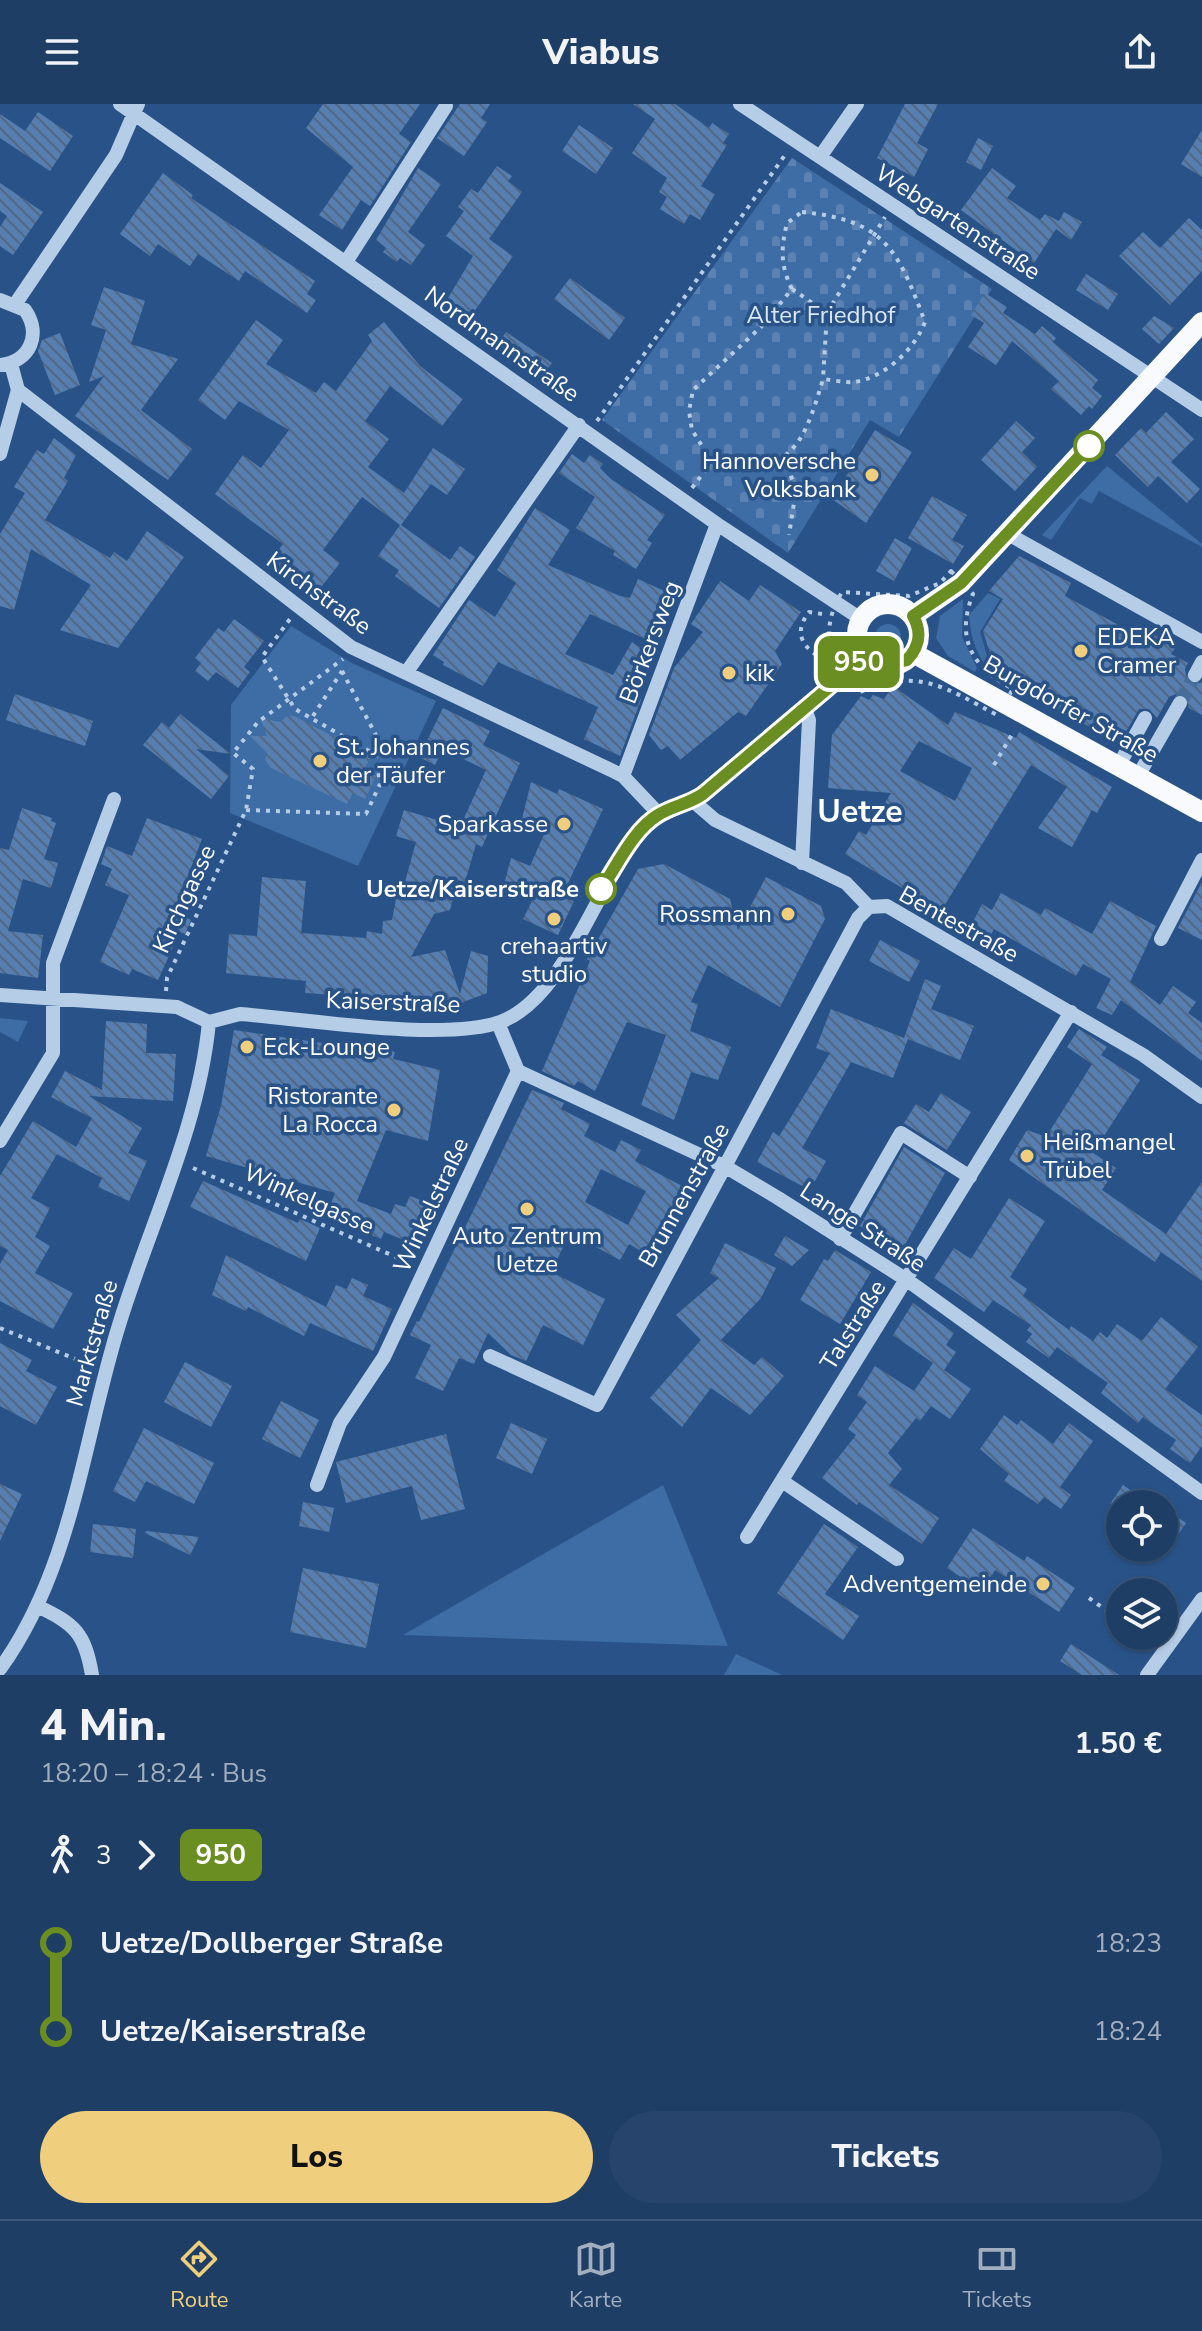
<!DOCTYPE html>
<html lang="de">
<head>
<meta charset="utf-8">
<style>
	body { margin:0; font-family:"Nunito Sans",sans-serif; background:#27456c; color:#f1f3f6; height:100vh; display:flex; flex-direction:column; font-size:30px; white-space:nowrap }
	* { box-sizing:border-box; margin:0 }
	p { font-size:26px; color:#a1aebf }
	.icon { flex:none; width:44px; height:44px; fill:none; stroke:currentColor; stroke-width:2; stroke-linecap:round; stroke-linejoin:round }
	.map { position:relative; height:1571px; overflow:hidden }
	.panel { display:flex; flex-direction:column; background:#1f3e66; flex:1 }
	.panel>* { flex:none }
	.badge { padding:0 16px; border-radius:12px; font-size:28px; line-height:52px }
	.tools { position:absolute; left:1106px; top:1386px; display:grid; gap:16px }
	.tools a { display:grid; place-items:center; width:72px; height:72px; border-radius:50%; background:#1f3e66; box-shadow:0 2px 6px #0004,0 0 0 2px #3c577a; font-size:40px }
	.map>.badge { position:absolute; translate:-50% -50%; box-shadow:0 0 0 4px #fff }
	.legs { display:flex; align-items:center; gap:12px; height:88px; padding:0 40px; font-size:26px }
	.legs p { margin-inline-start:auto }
	.head { display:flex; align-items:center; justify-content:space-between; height:136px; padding:0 40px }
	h1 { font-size:44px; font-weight:800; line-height:60px }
	.cta { display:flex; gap:16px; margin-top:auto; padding:16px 40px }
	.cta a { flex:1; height:92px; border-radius:48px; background:#efce7d; color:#111; font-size:32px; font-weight:800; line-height:92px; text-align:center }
	.cta a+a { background:#27456c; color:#f1f3f6 }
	ul { padding:0 40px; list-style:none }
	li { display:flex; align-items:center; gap:28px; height:88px; font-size:30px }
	li i { display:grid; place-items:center; width:12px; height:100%; margin:0 10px; background:currentColor }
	li i::after { content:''; width:20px; height:20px; margin:-10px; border:6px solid; border-radius:50%; background:#1f3e66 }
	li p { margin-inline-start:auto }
	li:first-child i { background:linear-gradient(#0000 50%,currentColor 0) }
	li:last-child i { background:linear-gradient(currentColor 50%,#0000 0) }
	header { display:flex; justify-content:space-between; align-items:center; height:104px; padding:0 40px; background:#1f3e66; font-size:36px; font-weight:800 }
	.menu { display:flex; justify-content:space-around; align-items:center; height:112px; border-top:2px solid #3c577a; background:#1f3e66; font-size:22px; color:#a1aebf }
	.menu a { display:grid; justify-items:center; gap:4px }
	.menu .on { color:#efce7d }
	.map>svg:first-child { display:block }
	.green { fill:#3e6ca4 }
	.cemetery { fill:url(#cemetery-stones) }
	.building { fill:url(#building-back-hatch); fill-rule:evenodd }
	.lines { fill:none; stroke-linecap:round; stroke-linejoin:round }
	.minor-tunnel { stroke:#496d9a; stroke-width:14; stroke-dasharray:14 7; stroke-linecap:butt }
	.path { stroke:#b6cde8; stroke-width:4; stroke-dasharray:4 6; stroke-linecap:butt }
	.minor { stroke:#b6cde8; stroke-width:14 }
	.major { stroke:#f8fafe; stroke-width:20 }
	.line-1-casing { stroke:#fff; stroke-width:18 }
	.line-1 { stroke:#6b8e23; stroke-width:12 }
	.stop-1-dot { fill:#fff; stroke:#6b8e23; stroke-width:4 }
	.poi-dot { fill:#efce7d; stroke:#295388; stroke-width:3 }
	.labels { text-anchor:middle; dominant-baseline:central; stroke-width:7; stroke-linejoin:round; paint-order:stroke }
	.street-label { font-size:24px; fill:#fff; stroke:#295388 }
	.park-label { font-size:24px; fill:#dae7f7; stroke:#295388 }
	.poi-label { font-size:24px; fill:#fff; stroke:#295388; text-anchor:end }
	.stop-label { font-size:24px; font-weight:bold; fill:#fff; stroke:#295388; text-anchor:end }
	.district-label { font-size:32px; font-weight:bold; fill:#fff; stroke:#295388 }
</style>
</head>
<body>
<header><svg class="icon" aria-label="menu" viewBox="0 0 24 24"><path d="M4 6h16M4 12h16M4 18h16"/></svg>Viabus<svg class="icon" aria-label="share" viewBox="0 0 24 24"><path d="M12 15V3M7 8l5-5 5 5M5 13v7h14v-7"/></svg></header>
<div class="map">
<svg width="1202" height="1571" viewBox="0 0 1202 1571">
	<defs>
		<pattern id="cemetery-stones" width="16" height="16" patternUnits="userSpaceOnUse" patternTransform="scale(2)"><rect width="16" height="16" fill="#3e6ca4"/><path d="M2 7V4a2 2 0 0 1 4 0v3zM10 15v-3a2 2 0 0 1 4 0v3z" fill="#5b82b2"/></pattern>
		<pattern id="building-back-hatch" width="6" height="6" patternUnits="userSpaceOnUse" patternTransform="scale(2)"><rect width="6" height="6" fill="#567eb1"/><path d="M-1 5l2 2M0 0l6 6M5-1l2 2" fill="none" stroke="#526884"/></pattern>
	</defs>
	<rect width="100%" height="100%" fill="#295388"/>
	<path class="green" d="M1107,362L1202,440V443L1099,387L1092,400L1080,394L1051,436L1042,431Z
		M988,489L1000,495L980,528L992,569C976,551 971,535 969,511Z
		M963,495L962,533L977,564L975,568L948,552L936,534L940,512Z
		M875 533a13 13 0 1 1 26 0a13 13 0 1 1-26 0Z
		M291,522L352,559L436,597L358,762L230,709L231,601Z
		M0,914L28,917L18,938L0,928Z
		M663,1381L728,1542L403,1531Z
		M736,1550L782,1571H724Z"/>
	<path class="cemetery" d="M792,54L992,185L899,333L870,316L788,449L602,316Z"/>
	<path class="building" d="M323,0H420L399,30L411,38L370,102L361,96L342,126L319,111L353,63L306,24Z
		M460,0H490L481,14L487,18L464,52L437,34Z
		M633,0H675L709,24L712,19L729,30L723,39L727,41L701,82L715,90L700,116L690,110L684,120L660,105L667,93L659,88L667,74L632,49L655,15Z
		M905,0H938L917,39L928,45L914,73L877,54Z
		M38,8L73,32L50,67L0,34V10L25,27Z
		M579,21L613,44L596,70L562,47Z
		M1202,26V73L1181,60Z
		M978,34L993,42L981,66L966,58Z
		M497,62L512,72L508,77L522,88L489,135L513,152L467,218L444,201L473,152L446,132L464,107L458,103L471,85L478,89Z
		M418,64L441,80L408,128L425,141L411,161L400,154L397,158L383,148L386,144L376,136Z
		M992,64L1016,82L1007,94L1040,116L1045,110L1059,117L1064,108L1082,118L1071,136L1056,125L1034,159L961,106Z
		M163,69L193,91L191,94L315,177L307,190L316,196L307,209L245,167L239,177L198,150L190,162L158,140L150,152L120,130Z
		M0,79L43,108L13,151L0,142V123L7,112L0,107Z
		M1189,114L1202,126V167L1170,201L1119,152L1143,128L1160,144Z
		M1086,170L1118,190L1108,206L1076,186Z
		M570,174L625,214L609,236L554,195Z
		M104,183L145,197L131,240L178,255L141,306L192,345L168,376L75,312L104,272L89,278L106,226L91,221Z
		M985,189L1007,203L1003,209L1035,230L1042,222L1056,234L1053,238L1098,276L1092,284L1102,292L1092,305L1089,302L1081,311L1051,285L1059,277L1012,237L996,261L968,243L984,219L971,211Z
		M1154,212L1174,224L1159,240L1142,225Z
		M256,216L283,236L266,260L316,289L324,278L336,287L372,237L368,231L384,218L420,262L463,295L442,322L390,282L365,317L389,335L368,363L404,389L433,344L465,365L447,391L431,380L401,421L450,456L460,442L475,453L439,504L395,472L399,466L378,452L400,421L362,393L323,446L340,459L314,492L269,458L283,440L215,390L243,351L261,364L289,326L239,297L225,316L198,296Z
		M506,228L552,259L541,274L495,243Z
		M60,229L80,281L55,291L38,247L42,236Z
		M1166,308L1194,335L1171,358L1200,385L1187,399L1158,372L1148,383L1115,351L1141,324L1146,329Z
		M1016,317L1035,334L1022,348L1037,363L1015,387L981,356Z
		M875,326L912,348L866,419L832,395Z
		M54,334L76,351L64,374L68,377L45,416L110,454L114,448L127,457L147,427L184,453L118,544L60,526L91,481L31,445L14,506L0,502V430L25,389L14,383L37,346L44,350Z
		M572,350L584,359L590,351L603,360L600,364L611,375L665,411L647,436L652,439L636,465L613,451L615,447L576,424L595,393L559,369Z
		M932,392L967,411L952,436L964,442L953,460L908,434Z
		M535,404L570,426L548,461L620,492L630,494L638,475L671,490L660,518L656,516L648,536L590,510L565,550L613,571L632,538L647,548L627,594L637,600L642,593L620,652L584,635L598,603L498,558L483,582L443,561L444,558L433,551L469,496L495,513L516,479L497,466Z
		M895,434L912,444L894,477L876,467Z
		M1019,452L1071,479L1065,492L1148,537L1152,529L1176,543L1171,550L1188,559L1185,565L1187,577L1195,581L1202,578V611L1189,604L1186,591L1176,590L1169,593L1157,614L1149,605H1139L1119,640L996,569L983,527L1003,495L989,487Z
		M720,477L749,497L760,481L801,508L775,547L782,560L746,612L738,608L680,656L668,642L661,646L649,631L674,564L703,528L691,520Z
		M234,515L264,537L244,563L250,568L238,584L216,568L208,577L195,567L201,559L195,554L218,524L224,528Z
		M893,582L948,621L955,608L1016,634L1019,628L1112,683L1097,709L1092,706L1072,743L1038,724L1067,683L1031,661L941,807L845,750L859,727L866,731L891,689L828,684L832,631L861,592L869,596L873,591L884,595ZM919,637L972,664L955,697L900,667Z
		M15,590L93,617L85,642L6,616Z
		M443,604L490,627L483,641L520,659L482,743L476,740L465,778L458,776L450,806L434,810L411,853L445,846L460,890L471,847L488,852L487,889L442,906L364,898V893L305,889L306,877L226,869L229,830L257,832L262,773L306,777L301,829L366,834L367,827L382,830L383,817L392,816L396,795L401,792L416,738L396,732L404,706L460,723L486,666L443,645L435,661L419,653Z
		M180,610L231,650L196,645L229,672L211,695L143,641L162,618L169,624Z
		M287,612H294L371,652L364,666L376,672L365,695L353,689L347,700L271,664L265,656L267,649L250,632H267L260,614L280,618Z
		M531,678L557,690L559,685L603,705L562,792L574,797L558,831L523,815L538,785L505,777L511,754L530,762L546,726L522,715Z
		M22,704L52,714L51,717L56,719L44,755L58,759L51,784L23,775L8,827L43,831L38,874L0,869V744L9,746Z
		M147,714L202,735L174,808L191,816L185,830L180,828L158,876L132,865L129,871L100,858L129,791L105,781L112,765L101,760L107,742L132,752Z
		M664,760L730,795L738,826L766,773L821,802L825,815L780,903L708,861L691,898L698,900L690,927L731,943L718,976L691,968L674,1016L641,1001L666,931L627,918L595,987L578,977L574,982L542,967L590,857L587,855L638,765Z
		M1202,778V836L1178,824Z
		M1001,789L1041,811L1045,804L1092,830L1110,797L1156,822L1130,878L1160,901L1173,882L1196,898L1188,909L1202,919V957L1121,896L1112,911L1096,904L1111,875L1083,860L1076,872L994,825L984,844L966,832L982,800L992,806Z
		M880,836L920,857L909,878L869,857Z
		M925,875L941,882L931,905L974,922L960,956L908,935L893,974L851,958L802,1044L826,1057L810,1086L757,1058L773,1028L779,1032L788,1018L830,949L816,944L831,905L904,934Z
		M106,917L147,920L146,949L176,950L173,997L89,992L142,1024L128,1049L147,1057L129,1097L98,1083L102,1074L57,1050L31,1094L50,1104L35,1133L50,1142L35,1169L73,1189L53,1225L0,1197V1160L8,1146L0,1142V1072L33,1017L76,1043L92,1014L51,993L65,967L102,986Z
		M1079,925L1107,943L1101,951L1140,976L1093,1049L1116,1064L1102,1086L1166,1130L1202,1078V1177L1161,1148L1155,1158L1009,1056L1027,1026L1046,1033L1092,960L1067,943Z
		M234,926L370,946L371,942L395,948L393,955L440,966L428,1037L386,1026L357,1097L391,1110L395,1100L405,1103L410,1092L438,1103L422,1143L384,1128L381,1135L326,1113L335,1089L206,1052L221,1002Z
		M532,986L564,999L561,1005L590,1020L584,1032L615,1048L621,1036L641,1046L635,1057L684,1083L643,1148L629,1140L620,1156L570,1129L551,1168L605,1195L583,1241L543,1221L526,1257L511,1251L488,1229L474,1260L459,1254L443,1287L415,1274L431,1241L410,1231L417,1217L419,1218ZM601,1065L646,1087L628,1121L585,1098Z
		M941,989L971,1008L947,1046L904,1019L916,1000L929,1008Z
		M904,1043L945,1069L902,1146L860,1122Z
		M203,1077L298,1119L300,1115L320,1124L306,1157L190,1103Z
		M1009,1094L1045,1117L1010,1173L1027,1185L1023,1192L1069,1226L1071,1222L1093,1237L1100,1228L1107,1234L1117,1220L1142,1237L1161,1213L1198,1243L1165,1285L1202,1311V1342L1190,1359L1170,1345L1176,1336L1143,1313L1138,1319L1101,1289L1108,1279L1057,1243L1049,1254L1026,1238L1032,1230L1027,1226L1031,1221L993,1196L984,1208L934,1174L954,1144L971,1155Z
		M785,1132L809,1146L792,1162L774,1151Z
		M725,1139L776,1164L761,1194L721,1236L754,1261L762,1253L784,1272L750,1311L711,1284L682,1323L650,1294L701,1236L676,1211L719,1174L710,1169Z
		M835,1146L871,1168L840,1220L800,1196L824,1155L828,1157Z
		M226,1151L326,1203L336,1181L347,1185L352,1174L368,1181L363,1192L392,1205L373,1247L310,1219L304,1232L248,1203L246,1207L212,1191Z
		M913,1199L954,1229L946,1241L956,1248L944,1266L971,1285L950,1315L931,1302L920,1317L916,1314L888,1349L902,1365L889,1381L939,1414L922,1440L859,1398L857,1401L822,1374L856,1331L848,1325L867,1298L857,1291L875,1262L914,1287L933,1259L893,1231Z
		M0,1239L32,1256L26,1267L57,1283L36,1321L0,1302Z
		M185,1258L232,1282L211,1323L164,1298Z
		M281,1297L319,1316L300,1354L262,1335Z
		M1004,1311L1017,1321L1021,1316L1053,1340L1069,1319L1093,1337L1060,1383L1071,1391L1061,1405L1044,1393L1038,1400L1004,1377L1009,1370L980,1345Z
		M511,1319L547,1335L532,1370L496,1354Z
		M144,1324L214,1359L194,1400L146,1377L135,1398L113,1387Z
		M446,1330L465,1405L421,1416L412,1382L346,1399L336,1358Z
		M0,1380L22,1390L0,1437Z
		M1123,1381L1151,1400H1110Z
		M303,1398L334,1404L329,1428L299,1422Z
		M1164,1404L1186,1419L1164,1452Z
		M93,1420L136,1425L133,1454L90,1448Z
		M824,1420L858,1443L825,1490L859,1512L843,1536L777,1489Z
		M973,1424L1024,1457L1027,1452L1075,1484L1059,1508L995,1466L982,1487L947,1464Z
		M146,1427L199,1433L190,1451L145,1429Z
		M303,1464L379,1480L366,1544L290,1528Z
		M1071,1540L1119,1571H1082L1060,1557Z"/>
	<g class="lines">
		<path class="minor-tunnel" d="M1180,599L1195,571"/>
		<path class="path" d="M802,108C885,116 898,146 925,218C915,245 885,273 855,278C845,279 833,276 823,275C803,343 790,374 712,358L692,326L689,307L693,286L761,223L792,185C780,161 781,144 787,119Z
			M792,185L827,209L823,275
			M827,209L885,113
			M597,317L785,51
			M784,353L796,386L789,431
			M692,384L711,359
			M951,467L973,490C955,535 972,563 1013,585L997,611C946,584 919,563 860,588C830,557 818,528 842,488L909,492L940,479Z
			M822,510L809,508C790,533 807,547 830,559
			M342,567L379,637L376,651
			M313,612L342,567
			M994,661L1014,627
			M246,706L366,710L380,680L376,651L295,605L262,553L290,515
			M166,887L167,874L246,706L253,665L233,649L258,618L343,555
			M193,1064L412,1160
			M0,1224L90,1261
			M1089,1494L1120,1516
			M1143,1532L1153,1539"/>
		<path class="minor" d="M120,0L717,420L861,515
			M740,0L1202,306
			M820,53L857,0
			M346,158L446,2
			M0,196L25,206C42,230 30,258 0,261
			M16,199L116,51L138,0
			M18,286L351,543L613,667L623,672L659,710
			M0,350L18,286L11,260
			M1008,430L1202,538
			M406,569L579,321
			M1195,571L1202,558
			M1119,661L1145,614
			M623,672L717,420
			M1138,672L1180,599
			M693,697L715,716L846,779L869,803L887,802L1143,951L1202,993
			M802,759L809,616L804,602
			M1161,835L1202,756
			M0,891L177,903L209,918L240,910C304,915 444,938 500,918C564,895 595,785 638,731C655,709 681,705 703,690L865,553
			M498,919L518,967L726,1063L778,1094L907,1176L1202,1389
			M0,1037L53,949V859L114,695
			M840,1135L901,1029L970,1073
			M490,1252L597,1301L858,814L869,803
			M782,1377L897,1455
			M317,1381L340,1319L384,1253L518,967
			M747,1433L1071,908
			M37,1502C75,1520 85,1529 92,1571
			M0,1565C73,1464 83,1336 119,1221C150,1120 199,1023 209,918
			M1147,1571L1202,1495"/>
		<path class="major" d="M857 531a31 31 0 1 1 62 0a31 31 0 1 1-62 0Z
			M913,512L961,479L1202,218
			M913,549L1202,708"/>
	</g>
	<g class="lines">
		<g class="line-1-casing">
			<path id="line-1" d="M601,785C617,762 633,726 658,711C672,702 689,700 703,690L865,553L881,561L907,556C920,542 922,528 913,512L961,479L1089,342"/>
		</g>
		<use href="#line-1" class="line-1"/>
	</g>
	<g class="stop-1-dot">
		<circle cx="1089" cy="342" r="14"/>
		<circle cx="601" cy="785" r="14"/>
	</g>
	<g class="poi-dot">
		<circle cx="872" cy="371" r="8"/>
		<circle cx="1081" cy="547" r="8"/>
		<circle cx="729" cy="569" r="8"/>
		<circle cx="320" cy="657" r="8"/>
		<circle cx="564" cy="720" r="8"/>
		<circle cx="788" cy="810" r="8"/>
		<circle cx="554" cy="815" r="8"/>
		<circle cx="247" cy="943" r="8"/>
		<circle cx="394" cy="1006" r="8"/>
		<circle cx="1027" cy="1052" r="8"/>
		<circle cx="527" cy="1105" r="8"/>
		<circle cx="1043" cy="1480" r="8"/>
	</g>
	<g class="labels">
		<g class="street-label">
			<text transform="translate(958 118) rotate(33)">Webgartenstraße</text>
			<text transform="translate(502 240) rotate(35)">Nordmannstraße</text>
			<text transform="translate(319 489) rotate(36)">Kirchstraße</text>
			<text transform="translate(650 538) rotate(-69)">Börkersweg</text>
			<text transform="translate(1071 605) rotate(29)">Burgdorfer Straße</text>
			<text transform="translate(184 795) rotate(-65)">Kirchgasse</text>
			<text transform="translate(959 820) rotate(29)">Bentestraße</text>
			<text transform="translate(393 898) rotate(2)">Kaiserstraße</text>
			<text transform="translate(684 1091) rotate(-61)">Brunnenstraße</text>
			<text transform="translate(309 1095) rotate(24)">Winkelgasse</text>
			<text transform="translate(431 1101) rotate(-65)">Winkelstraße</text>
			<text transform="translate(863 1123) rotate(33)">Lange Straße</text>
			<text transform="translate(853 1221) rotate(-58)">Talstraße</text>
			<text transform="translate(92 1239) rotate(-74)">Marktstraße</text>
		</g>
		<g class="park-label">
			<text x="821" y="211">Alter Friedhof</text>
		</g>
		<g class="poi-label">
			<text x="856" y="357">Hannoversche<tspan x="856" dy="28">Volksbank</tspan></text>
			<text x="1097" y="533" text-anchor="start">EDEKA<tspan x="1097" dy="28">Cramer</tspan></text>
			<text x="745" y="569" text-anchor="start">kik</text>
			<text x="336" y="643" text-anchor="start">St. Johannes<tspan x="336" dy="28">der Täufer</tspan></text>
			<text x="548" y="720">Sparkasse</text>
			<text x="772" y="810">Rossmann</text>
			<text x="554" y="842" text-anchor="middle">crehaartiv<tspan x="554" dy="28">studio</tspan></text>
			<text x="263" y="943" text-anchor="start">Eck-Lounge</text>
			<text x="378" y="992">Ristorante<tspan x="378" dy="28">La Rocca</tspan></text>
			<text x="1043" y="1038" text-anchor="start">Heißmangel<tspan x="1043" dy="28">Trübel</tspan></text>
			<text x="527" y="1132" text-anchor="middle">Auto Zentrum<tspan x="527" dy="28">Uetze</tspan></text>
			<text x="1027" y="1480">Adventgemeinde</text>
		</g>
		<g class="stop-label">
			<text x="579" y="785">Uetze/Kaiserstraße</text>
		</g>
		<g class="district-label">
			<text x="860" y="707">Uetze</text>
		</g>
	</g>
</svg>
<div class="tools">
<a><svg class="icon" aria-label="locate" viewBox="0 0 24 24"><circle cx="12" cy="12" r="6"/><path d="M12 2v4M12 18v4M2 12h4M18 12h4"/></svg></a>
<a><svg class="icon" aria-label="layers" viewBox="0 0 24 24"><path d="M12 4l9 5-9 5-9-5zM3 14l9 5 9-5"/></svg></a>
</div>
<b class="badge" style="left:859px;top:558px;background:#6b8e23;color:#fff">950</b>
</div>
<section class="panel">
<div class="head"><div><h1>4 Min.</h1><p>18:20 – 18:24 · Bus</p></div><b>1.50 €</b></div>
<div class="legs"><svg class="icon" aria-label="walk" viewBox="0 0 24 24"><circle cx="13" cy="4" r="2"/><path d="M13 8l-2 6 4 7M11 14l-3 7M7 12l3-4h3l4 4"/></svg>3<svg class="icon" aria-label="forward" viewBox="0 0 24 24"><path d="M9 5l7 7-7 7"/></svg><b class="badge" style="background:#6b8e23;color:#fff">950</b></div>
<ul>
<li><i style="color:#6b8e23"></i><b>Uetze/Dollberger Straße</b><p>18:23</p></li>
<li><i style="color:#6b8e23"></i><b>Uetze/Kaiserstraße</b><p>18:24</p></li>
</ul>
<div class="cta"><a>Los</a><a>Tickets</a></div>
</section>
<nav class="menu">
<a class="on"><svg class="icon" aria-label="directions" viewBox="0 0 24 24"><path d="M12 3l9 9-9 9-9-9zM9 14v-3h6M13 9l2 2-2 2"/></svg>Route</a>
<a><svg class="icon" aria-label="map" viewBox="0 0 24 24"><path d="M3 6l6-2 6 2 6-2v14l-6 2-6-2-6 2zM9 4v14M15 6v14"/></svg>Karte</a>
<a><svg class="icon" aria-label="tickets" viewBox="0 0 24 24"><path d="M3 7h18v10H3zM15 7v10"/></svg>Tickets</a>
</nav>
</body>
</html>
